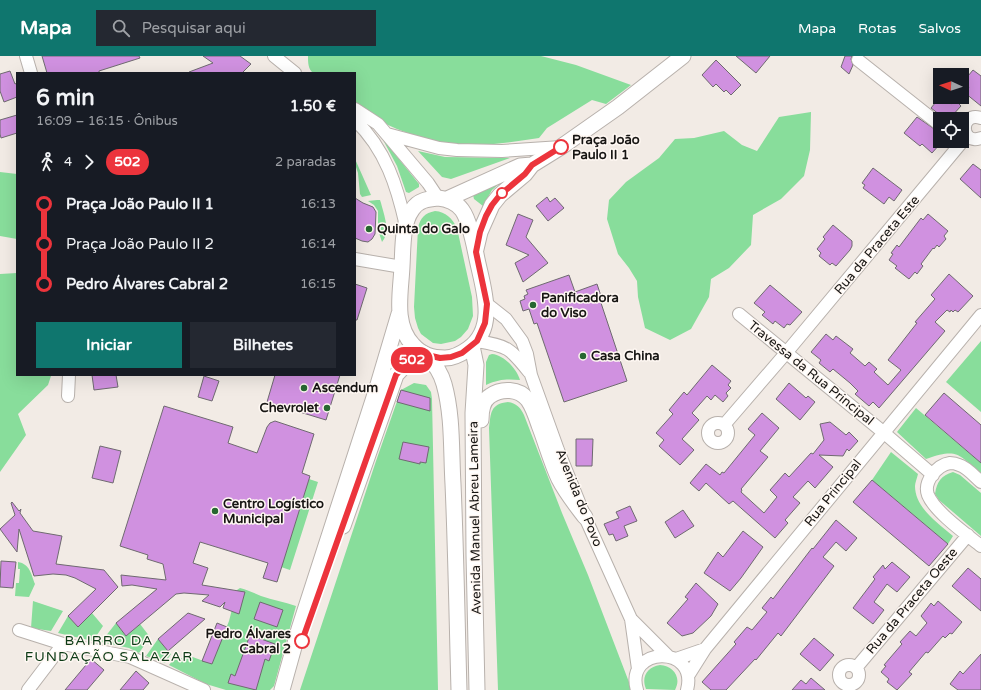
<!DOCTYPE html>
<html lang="pt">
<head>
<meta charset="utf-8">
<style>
	body { margin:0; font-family:"Varela Round",sans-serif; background:#242831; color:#f1f3f6; height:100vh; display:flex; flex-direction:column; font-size:15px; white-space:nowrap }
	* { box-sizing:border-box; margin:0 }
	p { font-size:13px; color:#9ea1a6 }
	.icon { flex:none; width:22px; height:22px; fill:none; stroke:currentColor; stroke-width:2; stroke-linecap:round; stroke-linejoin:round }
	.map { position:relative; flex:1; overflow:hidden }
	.panel { position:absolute; left:16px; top:16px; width:340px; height:304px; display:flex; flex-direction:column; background:#171b24; border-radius:0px; box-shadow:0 4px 16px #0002 }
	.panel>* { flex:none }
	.badge { padding:0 8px; border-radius:13px; font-size:14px; line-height:26px }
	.needle { width:26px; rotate:273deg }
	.buttons { position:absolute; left:933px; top:12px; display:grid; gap:8px }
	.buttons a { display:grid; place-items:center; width:36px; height:36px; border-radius:0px; background:#171b24; box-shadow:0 4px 16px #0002; font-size:20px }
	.map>.badge { position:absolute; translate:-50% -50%; box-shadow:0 0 0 2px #fff }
	.legs { display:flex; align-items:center; gap:6px; height:44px; padding:0 20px; font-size:13px }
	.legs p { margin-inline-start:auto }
	.head { display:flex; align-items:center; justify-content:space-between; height:68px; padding:0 20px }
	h1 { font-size:22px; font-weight:800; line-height:30px }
	.primary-button { display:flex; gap:8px; margin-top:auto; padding:8px 20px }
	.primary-button a { flex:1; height:46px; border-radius:0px; background:#0f766e; color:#fff; font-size:16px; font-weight:800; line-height:46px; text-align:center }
	.primary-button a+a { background:#242831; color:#f1f3f6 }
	ul { padding:0 20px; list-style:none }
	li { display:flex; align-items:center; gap:14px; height:40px; font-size:15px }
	li i { display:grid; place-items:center; width:6px; height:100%; margin:0 5px; background:currentColor }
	li i::after { content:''; width:10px; height:10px; margin:-5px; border:3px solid; border-radius:50%; background:#171b24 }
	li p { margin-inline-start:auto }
	li:first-child i { background:linear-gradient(#0000 50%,currentColor 0) }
	li:last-child i { background:linear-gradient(currentColor 50%,#0000 0) }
	header { display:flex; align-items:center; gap:24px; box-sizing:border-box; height:56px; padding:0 20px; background:#0f766e; color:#fff }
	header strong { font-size:19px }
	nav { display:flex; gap:22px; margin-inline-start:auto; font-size:14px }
	.search { width:280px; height:36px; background:#242831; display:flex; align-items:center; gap:10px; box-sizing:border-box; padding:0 14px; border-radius:0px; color:#9ea1a6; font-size:15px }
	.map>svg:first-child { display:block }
	.green { fill:#88dd9b }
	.building { fill:#d091e0; stroke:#6f6a70 }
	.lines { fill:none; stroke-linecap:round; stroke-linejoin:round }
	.minor-casing { stroke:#b8b1ac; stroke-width:14 }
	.major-casing { stroke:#b8b1ac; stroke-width:17 }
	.minor { stroke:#fff; stroke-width:12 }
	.major { stroke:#fff; stroke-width:15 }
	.line-1-casing { stroke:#fff; stroke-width:9 }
	.line-1 { stroke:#ec343c; stroke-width:6 }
	.stop-1-dot { fill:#fff; stroke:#ec343c; stroke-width:2 }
	.poi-dot { fill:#276731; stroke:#fff8f3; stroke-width:1.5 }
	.labels { text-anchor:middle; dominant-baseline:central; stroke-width:3; stroke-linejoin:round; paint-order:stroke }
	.stop-label { font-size:13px; font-weight:bold; fill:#171513; stroke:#fff8f3; text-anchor:start }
	.poi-label { font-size:13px; font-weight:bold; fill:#171513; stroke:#fff8f3; text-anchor:start }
	.street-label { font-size:13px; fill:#171513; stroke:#fff8f3 }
	.neighbourhood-label { font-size:14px; letter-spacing:1px; fill:#0c3a15; stroke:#fff8f3 }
</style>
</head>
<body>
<header>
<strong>Mapa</strong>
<div class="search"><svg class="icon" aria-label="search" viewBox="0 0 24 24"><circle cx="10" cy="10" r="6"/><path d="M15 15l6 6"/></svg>Pesquisar aqui</div>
<nav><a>Mapa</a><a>Rotas</a><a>Salvos</a></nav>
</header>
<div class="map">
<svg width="981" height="634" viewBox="0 0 981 634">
	<rect width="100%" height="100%" fill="#f2ebe5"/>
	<path class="green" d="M308,0H541L576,9L631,29L606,48L592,44L547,72L539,82C518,85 495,89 473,89C430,89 390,73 355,51V17H313C308,13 308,6 308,0Z
		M811,56L810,94L804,120L781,143L753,159L751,189L729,212L711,223L709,241L691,273L670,284L645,272L638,241L637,225L629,212L618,198L607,163L609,144L626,126L659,102L675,83L694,82L724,75L742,89L757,95L779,61Z
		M382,82L419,128V131L409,137L406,136L397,110Z
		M418,95L445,101L510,102L451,123L442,121Z
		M355,103L371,139L362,141L360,138L358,117L355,108Z
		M0,116L17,118V183L0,180Z
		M497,125L499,128L492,134L483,150L474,143L473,139Z
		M377,144H380L381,147C384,159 391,176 382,186L378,174V155L374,149L368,145Z
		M435,155C446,156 452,162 457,172L472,241L473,260L468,273L461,281L455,285L441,288L433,287L421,278L418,272L415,262L414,251L418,172C420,162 425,157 435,155Z
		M17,217V319L51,320L48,329L18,358L26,379L0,416V218Z
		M981,285V356L946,326Z
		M492,298C504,299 517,313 520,324C507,323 499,323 486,329V306L489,299Z
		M414,327L426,329L431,336L432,343L438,634H300L376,405L401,334Z
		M508,346C516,347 521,352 524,359L562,457L588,519L632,634H498L489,372C491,357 490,348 508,346Z
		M916,352L981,407V418C958,398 958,392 926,403L897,376Z
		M891,396L918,418C917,422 915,427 915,430C915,452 938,467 953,480L948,488L872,424Z
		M953,416L960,419L981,437V480L939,444L935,438C937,425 941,420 953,416Z
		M309,423L318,426L290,514L281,511Z
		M18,506C30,508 31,518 35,528L29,541L15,540L16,527H19L20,513H18Z
		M240,532C248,534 254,537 261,540C273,544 284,546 296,550L274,630L270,634H226L206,628L169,609L175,602H185L187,599L212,608L229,565L237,534Z
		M33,545L63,555L51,575L31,572Z
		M92,557L103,570L93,585L58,577L68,560L78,571Z
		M116,567L126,580L140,568L150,581L139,597L129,592L101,586Z
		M158,583L171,598L165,607L146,600Z
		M660,609C673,610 682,621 675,634L646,633C641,621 647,611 660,609Z"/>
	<path class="building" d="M42,0H139L140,2L99,15V17H47Z
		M203,0H240L251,8L242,17H189V16L213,7Z
		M736,0H770L756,17Z
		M845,0H852L851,3L853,9L849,18L841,11Z
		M716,4L741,29L731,39L726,34L724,36L716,28L713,31L702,19Z
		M973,14L981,20V50L965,37L969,31L963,26Z
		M10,15L15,28L17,27V41L4,46L0,35V18Z
		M940,41H944L952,48L955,44L961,50L951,61L944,62L931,52Z
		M17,59V77L1,82L0,78V64Z
		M917,61L940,77V88L932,97L922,88L920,90L904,77Z
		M973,108L981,114V142L960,123Z
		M873,112L902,134L894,145L889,141L884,148L863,132L865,129L862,127Z
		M547,141L550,146L555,142L564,152L548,165L536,150Z
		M355,142L363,147L373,151L376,156L375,178L372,183L368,186L362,185L355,182Z
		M518,158L533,164L526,181L548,207L523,226L515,207L529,199L506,189Z
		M928,158L948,175L944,180L946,183L939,191L937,189L934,193L933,192L921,208L923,210L917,218L915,216L909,223L895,212L897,210L889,204L893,198L891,197L897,189L899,191L921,162L923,164Z
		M833,169L852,185V190L850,194L836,210L832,207L830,209L819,200L821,197L817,193L825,183L823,181Z
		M949,218L973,240L958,256L955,254L953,256L951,254L950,256L947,254L935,266L945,275L879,352L873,346L869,350L855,338L858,335L850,327L833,313L830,316L819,307L821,304L811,296L826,278L833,284L836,280L853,293L850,297L865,310L869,306L877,313L874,316L888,329L901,314L888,304L913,272L917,267L915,266L935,243L931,239Z
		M569,219L575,236L597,228L602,243L600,244L627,325L564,346L537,267L534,268L529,253L523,255L520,245L525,243L524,240L528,238L526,234Z
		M355,228L367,232L357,264H355Z
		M770,229L802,256L790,269L787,268L784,272L775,265L773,268L762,259L765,256L754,247Z
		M712,309L731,325L728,329L731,332L726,337L728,340L723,346L715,339L711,344L707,340L692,357L699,364L682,383L694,394L680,409L659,390L664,384L656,377L673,358L669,354L684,336L687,339Z
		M92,319H116L118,331L94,334Z
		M275,319H340L326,364L267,346Z
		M204,320L219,325L212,345L198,341Z
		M789,327L806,342L808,340L815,346L800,364L776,343Z
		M401,334L430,342V355L397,346Z
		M944,337L981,369V407L925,359Z
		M164,350L233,371L228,387L257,397L267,371L270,367L275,365L314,378L302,417L310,420L277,526L263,522L268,507L200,486L193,507L208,512L202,529L245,536L239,558L223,552L225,546L220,551L202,545L209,539L184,537L176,538L126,580L116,567L157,533L132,529L122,530L121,519L166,524L163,508L147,503L148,499L120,490Z
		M762,357L779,372L760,395L768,401L741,433L742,434L741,436L764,457L777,441L770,434L785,417L789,421L811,397L813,398L824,384L820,368L830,366L846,379L849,376L858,385L849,395L847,393L843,400L819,399L833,411L815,432L808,425L793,441L800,447L785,464L788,467L775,482L733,445L729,448L706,427L699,435L690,427L706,408L720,419L722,416L724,417L755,379L748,373Z
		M576,383H593L592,410H576Z
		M403,386L429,391L426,407L420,406V408L399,403Z
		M100,390L121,395L113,427L92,422Z
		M872,424L948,488L929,510L853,446Z
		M12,446L19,455L21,453L20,457L33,475L62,480L56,508L104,514L118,531L78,571L68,560L96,533L75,522L66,519L53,518L34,520L19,473L17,496L0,473L15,459L11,447Z
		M630,450L637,465L624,470L628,480L616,485L613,478L609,479L604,468L619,462L616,456Z
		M683,454L694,470L675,482L665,466Z
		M836,464L857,482L846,495L836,486L823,501L834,510L781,580L778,577L756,604L755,603L726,634H711L702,626L736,588L734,586L747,571L752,574L767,556L762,552L771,541L773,543L812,492L813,493Z
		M743,475L763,491L741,522L730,535L704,517L718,496L723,501Z
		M1,505L16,506L13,532L0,531Z
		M892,506L910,521L897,536L887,528L874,546L884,554L873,568L853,552L875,523L873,521L883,509L885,513Z
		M968,512L981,523V555L952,530Z
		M696,527L718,548L711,560L693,577L682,580L667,567L688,543L685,541Z
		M938,545L962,566L952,578L950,577L945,582L943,580L928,597L926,596L909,616L912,618L897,634L887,626L889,623L881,616L886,610L884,609L902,588L900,586L910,575L916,580L927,567L921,560L931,547L934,550Z
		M260,546L283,554L277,571L254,563Z
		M188,557L205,563L168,595L158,583Z
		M217,567L227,571L212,608L202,605Z
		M250,579L275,588L269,605L265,603L256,634L228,627L231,618L235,620Z
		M814,582L834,599L820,615L800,598Z
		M981,598V634H958L950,628L960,615L963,618Z
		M91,603L104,614L87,634H65Z
		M136,615L149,627L143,634H120Z
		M811,622L825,634H792L801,624L806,628Z"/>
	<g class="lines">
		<g class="minor-casing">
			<path id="minor" d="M26,0L31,17
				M274,0L295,17
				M858,4L940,69
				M355,53L378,68L428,127L438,142
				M981,62C959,55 960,90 981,82
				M355,64C386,94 397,130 406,170
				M387,78L439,92L457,94L502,95L561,91
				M355,203L402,211
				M487,248L506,263L522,285L527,298L531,319L558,394L585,461L631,563L638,613
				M739,258L883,376L933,419
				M477,285C508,290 510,292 529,316
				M68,340L69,319
				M708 377a10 10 0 1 1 20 0a10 10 0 1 1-20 0Z
				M724,369L786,297L967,80
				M981,426C975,421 967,411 959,409C957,408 952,407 950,407C937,409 923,426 928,439C935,456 966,478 981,490
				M631,563L668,600
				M19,574L63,588
				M676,603L705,593
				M839 619a10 10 0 1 1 20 0a10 10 0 1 1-20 0Z
				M856,612L968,479
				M688,620L705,593L981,259
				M28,634L63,588L130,601L204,634
				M637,634C624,590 699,588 687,634"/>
		</g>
		<g class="major-casing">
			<path id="major" d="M438,142C448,143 456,146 462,154C470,165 474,189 477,203C483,232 498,272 468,293C461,298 454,302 445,302C432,302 422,299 413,289C393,268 401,236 402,210C403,194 402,167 412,154C418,144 428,143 438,142Z
				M447,143L520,110L532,109
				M476,193L480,176L492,149L500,139L525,118L532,109L561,91L618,51L683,0
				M472,290L476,309L473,357L474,499L477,634
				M427,300C435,308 441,317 444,328C453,360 451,395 453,428C456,496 457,565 459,634
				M481,364C481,355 482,345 490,340C501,332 519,332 528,344C533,351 536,360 539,369C546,387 551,406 559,423C566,437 576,449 585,461
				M343,470L396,319L408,306L423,298
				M282,634L299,573L377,332L399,258"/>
		</g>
		<use href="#minor" class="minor"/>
		<use href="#major" class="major"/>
	</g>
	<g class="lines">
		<g class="line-1-casing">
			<path id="line-1" d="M302,585L396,319L408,306L423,298L440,302L451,301L462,297L477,285L485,267L487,248L476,196L480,176L486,160L492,149L500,139L525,118L532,109L561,91"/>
		</g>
		<use href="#line-1" class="line-1"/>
	</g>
	<g class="stop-1-dot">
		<circle cx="561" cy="91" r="7"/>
		<circle cx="502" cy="137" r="5"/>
		<circle cx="302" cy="585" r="7"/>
	</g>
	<g class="poi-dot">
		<circle cx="369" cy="173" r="4"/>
		<circle cx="533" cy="249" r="4"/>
		<circle cx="583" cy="300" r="4"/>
		<circle cx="304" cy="332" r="4"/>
		<circle cx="327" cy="352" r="4"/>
		<circle cx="215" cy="455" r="4"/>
	</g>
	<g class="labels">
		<g class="stop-label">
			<text x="572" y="84">Praça João<tspan x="572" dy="15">Paulo II 1</tspan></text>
			<text x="291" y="578" text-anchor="end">Pedro Álvares<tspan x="291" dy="15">Cabral 2</tspan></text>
		</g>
		<g class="poi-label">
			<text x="377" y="173">Quinta do Galo</text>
			<text x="541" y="242">Panificadora<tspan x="541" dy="15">do Viso</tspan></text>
			<text x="591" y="300">Casa China</text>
			<text x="312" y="332">Ascendum</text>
			<text x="319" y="352" text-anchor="end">Chevrolet</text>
			<text x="223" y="448">Centro Logístico<tspan x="223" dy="15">Municipal</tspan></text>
		</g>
		<g class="street-label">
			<text transform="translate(877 189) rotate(-50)">Rua da Praceta Este</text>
			<text transform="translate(811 317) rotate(39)">Travessa da Rua Principal</text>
			<text transform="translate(833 437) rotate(-51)">Rua Principal</text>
			<text transform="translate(579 442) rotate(68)">Avenida do Povo</text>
			<text transform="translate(475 462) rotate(-91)">Avenida Manuel Abreu Lameira</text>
			<text transform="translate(912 545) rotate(-50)">Rua da Praceta Oeste</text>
		</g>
		<g class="neighbourhood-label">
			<text x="109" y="584">BAIRRO DA<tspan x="109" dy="16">FUNDAÇÃO SALAZAR</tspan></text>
		</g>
	</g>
</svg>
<div class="buttons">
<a><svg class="needle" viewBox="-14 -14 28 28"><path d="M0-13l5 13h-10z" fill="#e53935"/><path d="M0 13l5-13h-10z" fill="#9ea1a6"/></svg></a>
<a><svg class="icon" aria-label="locate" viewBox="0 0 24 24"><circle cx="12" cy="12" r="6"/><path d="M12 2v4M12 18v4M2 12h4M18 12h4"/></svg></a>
</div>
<b class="badge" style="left:412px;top:304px;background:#ec343c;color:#fff">502</b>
<section class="panel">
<div class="head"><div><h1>6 min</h1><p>16:09 – 16:15 · Ônibus</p></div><b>1.50 €</b></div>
<div class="legs"><svg class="icon" aria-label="walk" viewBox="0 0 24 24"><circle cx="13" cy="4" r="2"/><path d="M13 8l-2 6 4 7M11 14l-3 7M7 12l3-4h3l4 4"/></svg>4<svg class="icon" aria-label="forward" viewBox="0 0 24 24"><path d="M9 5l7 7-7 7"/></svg><b class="badge" style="background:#ec343c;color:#fff">502</b><p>2 paradas</p></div>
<ul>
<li><i style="color:#ec343c"></i><b>Praça João Paulo II 1</b><p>16:13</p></li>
<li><i style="color:#ec343c"></i><span>Praça João Paulo II 2</span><p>16:14</p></li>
<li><i style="color:#ec343c"></i><b>Pedro Álvares Cabral 2</b><p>16:15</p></li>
</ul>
<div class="primary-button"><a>Iniciar</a><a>Bilhetes</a></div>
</section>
</div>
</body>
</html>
